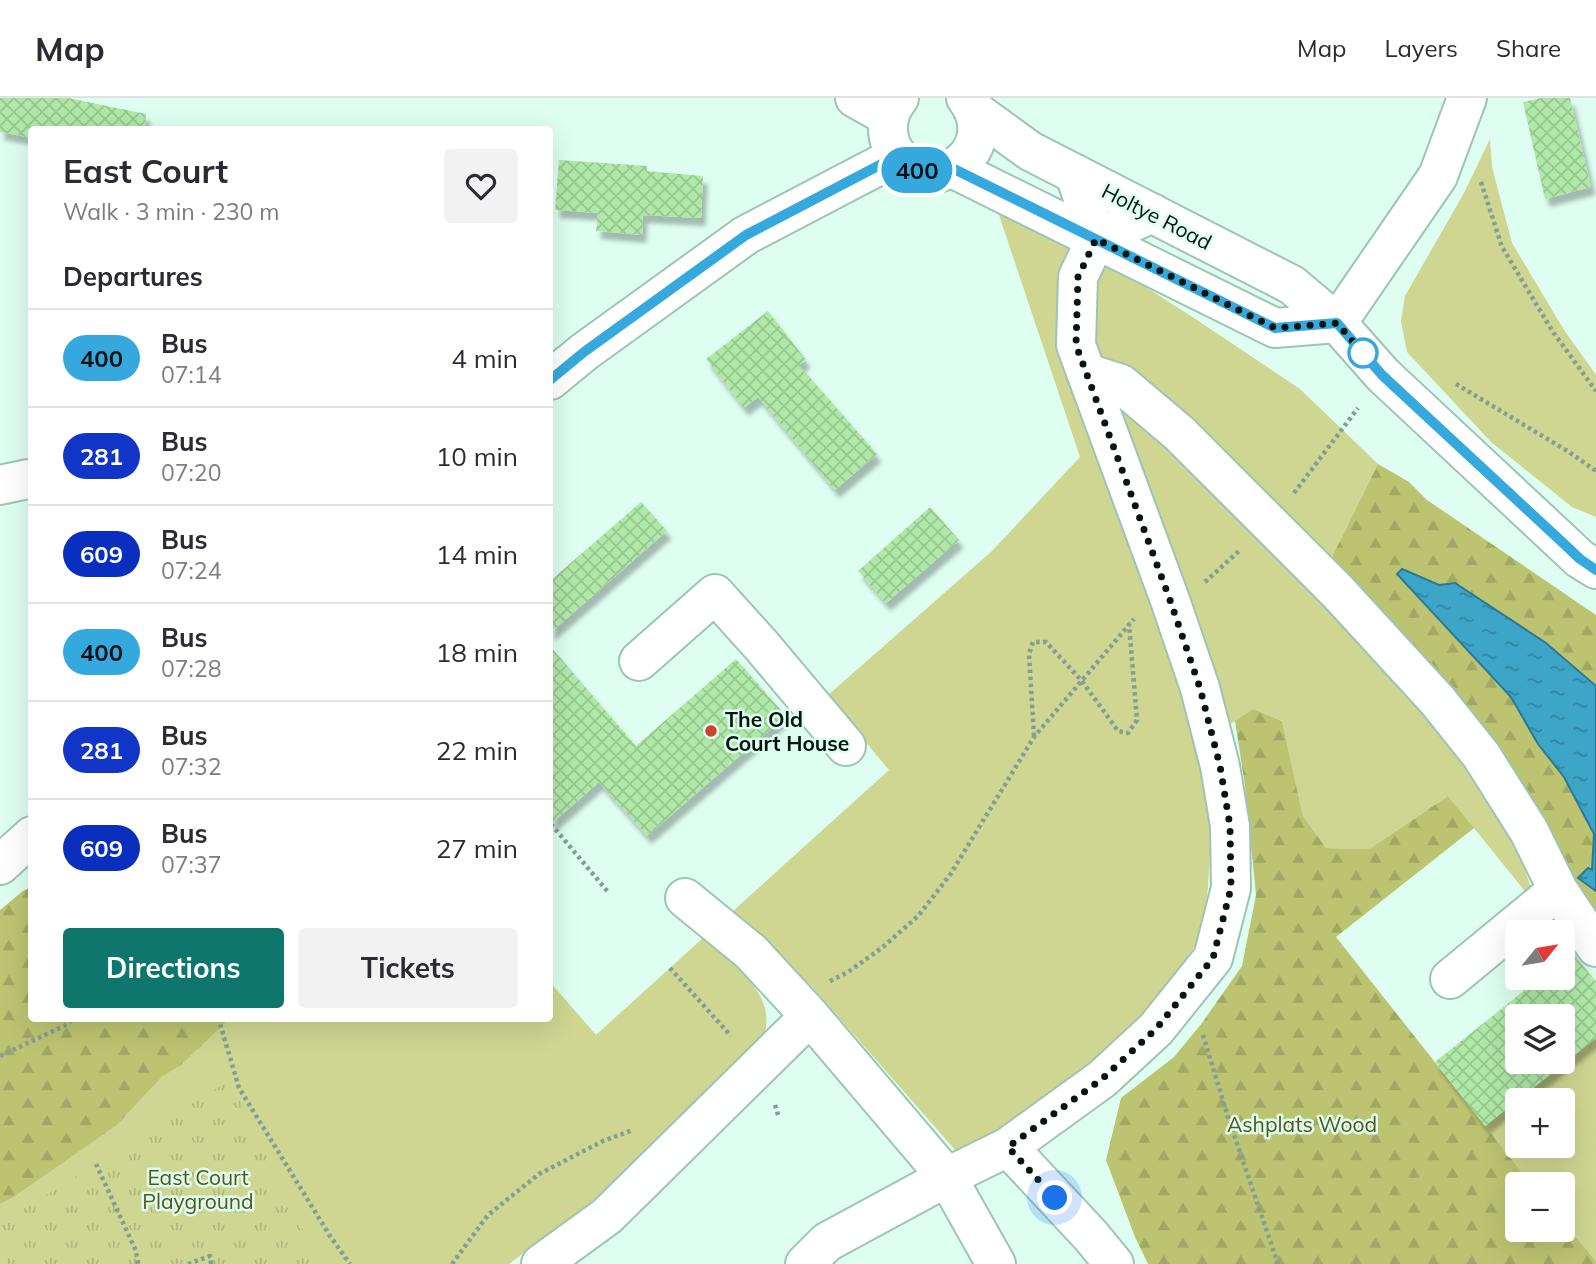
<!DOCTYPE html>
<html lang="en">
<head>
<meta charset="utf-8">
<style>
	body { margin:0; font-family:Mulish,sans-serif; background:#f2f2f3; color:#2b2b33; height:100vh; display:flex; flex-direction:column; font-size:26px; white-space:nowrap }
	* { box-sizing:border-box; margin:0 }
	p { font-size:23px; color:#7c7c81 }
	.icon { flex:none; width:38px; height:38px; fill:none; stroke:currentColor; stroke-width:2; stroke-linecap:round; stroke-linejoin:round }
	.map { position:relative; flex:1; overflow:hidden }
	.panel { position:absolute; left:28px; top:28px; width:525px; height:896px; display:flex; flex-direction:column; background:#fff; border-radius:7px; box-shadow:0 7px 28px #0002 }
	.panel>* { flex:none }
	.badge { padding:0 14px; border-radius:23px; font-size:24px; line-height:46px }
	.needle { width:46px; rotate:60deg }
	.tools { position:absolute; left:1505px; top:822px; display:grid; gap:14px }
	.tools a { display:grid; place-items:center; width:70px; height:70px; border-radius:7px; background:#fff; box-shadow:0 7px 28px #0002; font-size:35px }
	.you { position:absolute; width:35px; height:35px; margin:-18px; border:5px solid #fff; border-radius:50%; background:#1a73e8; box-shadow:0 0 0 10px #1a73e833 }
	.map>.badge { position:absolute; translate:-50% -50%; box-shadow:0 0 0 4px #fff }
	h2 { padding:0 35px; font-size:26px; line-height:63px }
	.round { display:grid; place-items:center; flex:none; width:74px; height:74px; border-radius:7px; background:#f2f2f3 }
	.overview { display:flex; align-items:center; justify-content:space-between; height:119px; padding:0 35px }
	h1 { font-size:33px; font-weight:700; line-height:52px }
	.button { display:flex; gap:14px; margin-top:auto; padding:14px 35px }
	.button a { flex:1; height:80px; border-radius:7px; background:#0f766e; color:#fff; font-size:28px; font-weight:700; line-height:80px; text-align:center }
	.button a+a { background:#f2f2f3; color:#2b2b33 }
	ul { padding:0; list-style:none }
	li { display:flex; align-items:center; gap:21px; height:98px; padding:0 35px; border-top:2px solid #e1e1e2 }
	li div { flex:1 }
	li b { display:block; font-size:26px }
	li em { font-style:normal }
	li .badge { min-width:77px; font-weight:700; text-align:center }
	header { display:flex; align-items:center; gap:42px; box-sizing:border-box; height:98px; padding:0 35px; background:#fff; border-bottom:2px solid #e1e1e2 }
	header strong { font-size:33px }
	nav { display:flex; gap:38px; margin-inline-start:auto; font-size:24px }
	.map>svg:first-child { display:block }
	.grass { fill:#ced691; fill-rule:evenodd }
	.forest { fill:url(#forest-firs) }
	.park { fill:url(#park-tufts) }
	.water { fill:url(#water-ripples); stroke:#2c7a91; stroke-width:2 }
	.building { fill:url(#building-cross-hatch); fill-rule:evenodd; filter:url(#shadow) }
	.lines { fill:none; stroke-linecap:round; stroke-linejoin:round }
	.minor-casing { stroke:#9cc5b4; stroke-width:42 }
	.major-casing { stroke:#9cc5b4; stroke-width:42 }
	.path { stroke:#859e94; stroke-width:4.5; stroke-dasharray:3.5 3.5; stroke-linecap:butt }
	.minor { stroke:#fff; stroke-width:38 }
	.major { stroke:#fff; stroke-width:38 }
	.line-casing { stroke:#fff; stroke-width:16 }
	.line { stroke:#35a9de; stroke-width:10 }
	.walk { stroke:#061510; stroke-width:7; stroke-dasharray:0 12.6 }
	.stop-dot { fill:#fff; stroke:#35a9de; stroke-width:3.5 }
	.poi-dot { fill:#ce4130; stroke:#ddfef0; stroke-width:2.5 }
	.labels { text-anchor:middle; dominant-baseline:central; stroke-width:5; stroke-linejoin:round; paint-order:stroke }
	.street-label { font-size:21px; fill:#061510; stroke:#ddfef0 }
	.poi-label { font-size:21px; font-weight:bold; fill:#061510; stroke:#ddfef0; text-anchor:start }
	.park-label { font-size:21px; fill:#53571b; stroke:#ddfef0 }
</style>
</head>
<body>
<header>
<strong>Map</strong>
<nav><a>Map</a><a>Layers</a><a>Share</a></nav>
</header>
<div class="map">
<svg width="1596" height="1166" viewBox="0 0 1596 1166">
	<defs>
		<pattern id="forest-firs" width="22" height="20" patternUnits="userSpaceOnUse" patternTransform="scale(1.75)"><rect width="22" height="20" fill="#bcc472"/><path d="M5 1l3.5 6h-7zM16 11l3.5 6h-7z" fill="#a0a862"/></pattern>
		<pattern id="park-tufts" width="24" height="20" patternUnits="userSpaceOnUse" patternTransform="scale(1.75)"><rect width="24" height="20" fill="#ced691"/><path d="M3 7l-1-3M5 7V3M7 7l1-3M15 17l-1-3M17 17v-4M19 17l1-3" fill="none" stroke="#afb77c"/></pattern>
		<pattern id="water-ripples" width="26" height="14" patternUnits="userSpaceOnUse" patternTransform="scale(1.75)"><rect width="26" height="14" fill="#3da5c8"/><path d="M2 4q2-2 4 0t4 0M15 11q2-2 4 0t4 0" fill="none" stroke="#3185a1"/></pattern>
		<pattern id="building-cross-hatch" width="8" height="8" patternUnits="userSpaceOnUse" patternTransform="scale(1.75)"><rect width="8" height="8" fill="#b0e9a7"/><path d="M0 0l8 8M0 8l8-8" fill="none" stroke="#96c78f"/></pattern>
		<filter id="shadow"><feDropShadow dx="4.5" dy="8" stdDeviation="2" flood-color="#0004"/></filter>
	</defs>
	<rect width="100%" height="100%" fill="#ddfef0"/>
	<path class="grass" d="M1490,41L1492,69L1512,145L1564,232L1596,277V419L1572,409L1491,344L1407,254L1401,223L1405,198L1464,95Z
		M998,114L1082,148L1197,222L1300,291L1378,366L1329,465L1472,664L1515,742L1537,808L1448,698L1369,751L1326,750L1303,718L1282,623L1253,611L1198,648L1201,674L1212,731L1207,801L1198,844L1145,916L1089,967L997,1033L956,1053L814,891L732,814L889,672L827,598L992,453L1080,359Z
		M703,840C726,859 761,884 766,915C767,922 766,930 765,937L733,972L592,1103L509,1166H0V1106L14,1099L116,1028L162,979L180,968L230,921L550,920V884L596,937Z
		M1596,940V1163L1563,1124V1087H1532L1485,1028ZM1517,1003H1563V1048H1517Z"/>
	<path class="forest" d="M1378,366L1409,384L1427,402L1596,517V830L1329,465Z
		M1253,611L1282,623L1303,718L1326,750L1369,751L1448,698L1474,730L1336,839L1532,1087H1517V1132H1563V1124L1596,1163V1166H1148L1135,1139L1106,1062L1121,1000L1174,959L1202,925L1242,868L1256,797L1245,688L1235,623Z
		M31,789L32,920L230,921L180,968L162,979L116,1028L14,1099L0,1106V812L23,793Z"/>
	<path class="park" d="M230,982L294,1117L324,1166H7L0,1144V1126Z"/>
	<path class="water" d="M1402,471L1439,487L1455,485L1546,545L1596,588V793L1578,780L1588,770L1592,772L1594,736L1564,679L1538,646L1511,599L1397,476Z"/>
	<path class="building" d="M0,0H68L146,16L145,32H32V40L0,34Z
		M1541,0H1570L1591,89L1545,101L1523,4Z
		M559,62L647,68V73L703,78L701,120L643,117L642,137L596,133L598,115L555,112Z
		M768,213L806,262L799,267L877,356L835,392L758,299L744,310L706,261Z
		M641,404L667,433L550,535V483Z
		M930,409L959,442L886,505L858,473Z
		M550,548L636,648L736,561L786,618L647,738L599,684L550,727Z
		M1563,842L1596,884V940L1485,1028L1435,964L1540,880H1563ZM1517,919H1563V964H1517Z"/>
	<g class="lines">
		<g class="minor-casing">
			<path id="minor" d="M1075,76L1096,141
				M1337,225L1438,78L1467,0
				M1086,275L1121,286L1179,335L1338,494L1437,602L1481,657L1529,733L1558,792L1596,849
				M0,387L28,381L32,382
				M639,563L715,496L761,547L846,648
				M685,800L751,854L810,918L934,1064L947,1079L996,1166
				M1450,881L1558,792
				M1008,1049L1091,1138L1114,1166
				M541,1166L607,1118L810,918
				M805,1166L827,1144L947,1079L1008,1049L1102,981L1156,931L1213,860L1231,790L1230,728L1220,668L1200,590L1170,502L1076,247L1078,179L1096,141L1152,115"/>
		</g>
		<g class="major-casing">
			<path id="major" d="M855,0L889,19
				M899,0C889,12 886,25 889,40C891,50 896,57 903,63C944,98 1002,47 966,0
				M975,13L1030,53L1292,187L1337,225L1383,277L1580,461L1596,471
				M952,70L1275,230L1337,225
				M550,282L584,254L746,137L897,58
				M0,767L32,738"/>
		</g>
		<path class="path" d="M1481,84L1502,149L1553,234L1596,293
			M1456,286L1569,354L1596,373
			M1294,395L1358,310
			M1205,484L1240,452
			M1034,638L1029,556L1033,544H1046L1082,583L1118,633L1128,635L1137,622L1129,526
			M551,726L608,794
			M670,870L731,938
			M830,883L848,874L883,849L918,818L950,777L1034,639L1134,521
			M217,920L221,929L239,990L330,1138L350,1166
			M1203,937L1228,1019L1278,1166
			M0,958L64,928L74,920
			M775,1007L779,1020
			M96,1066L136,1153L138,1166
			M188,1166L210,1158L211,1166
			M452,1166L488,1117L539,1076L603,1043L633,1032"/>
		<use href="#minor" class="minor"/>
		<use href="#major" class="major"/>
	</g>
	<g class="lines">
		<g class="line-casing">
			<path id="line" d="M550,282L584,254L746,137L897,58C916,74 928,77 952,70L1275,230L1337,225L1382,277L1562,444L1580,461L1596,472"/>
		</g>
		<use href="#line" class="line"/>
		<path class="walk" d="M1055,1100L1008,1049L1102,981L1156,931L1213,860L1231,790L1230,728L1220,668L1200,590L1170,502L1076,247L1078,179L1096,141L1275,230L1337,225L1367,260L1363,255"/>
	</g>
	<circle class="stop-dot" cx="1363" cy="255" r="14"/>
	<circle class="poi-dot" cx="711" cy="633" r="7"/>
	<g class="labels">
		<g class="street-label">
			<text transform="translate(1157 118) rotate(27)">Holtye Road</text>
		</g>
		<g class="poi-label">
			<text x="725" y="621">The Old<tspan x="725" dy="24">Court House</tspan></text>
		</g>
		<g class="park-label">
			<text x="1302" y="1026">Ashplats Wood</text>
			<text x="198" y="1079">East Court<tspan x="198" dy="24">Playground</tspan></text>
		</g>
	</g>
</svg>
<div class="tools">
<a><svg class="needle" viewBox="-14 -14 28 28"><path d="M0-13l5 13h-10z" fill="#e53935"/><path d="M0 13l5-13h-10z" fill="#7c7c81"/></svg></a>
<a><svg class="icon" aria-label="layers" viewBox="0 0 24 24"><path d="M12 4l9 5-9 5-9-5zM3 14l9 5 9-5"/></svg></a>
<a>+</a>
<a>−</a>
</div>
<div class="you" style="left:1055px;top:1100px"></div>
<b class="badge" style="left:917px;top:72px;background:#35a9de;color:#111">400</b>
<section class="panel">
<div class="overview"><div><h1>East Court</h1><p>Walk · 3 min · 230 m</p></div><a class="round"><svg class="icon" aria-label="heart" viewBox="0 0 24 24"><path d="M12 20l-8-8c-3-5 5-10 8-4 3-6 11-1 8 4z"/></svg></a></div>
<h2>Departures</h2>
<ul>
<li><span class="badge" style="background:#35a9de;color:#111">400</span><div><b>Bus</b><p>07:14</p></div><em>4 min</em></li>
<li><span class="badge" style="background:#1135c6;color:#fff">281</span><div><b>Bus</b><p>07:20</p></div><em>10 min</em></li>
<li><span class="badge" style="background:#0a2ebe;color:#fff">609</span><div><b>Bus</b><p>07:24</p></div><em>14 min</em></li>
<li><span class="badge" style="background:#35a9de;color:#111">400</span><div><b>Bus</b><p>07:28</p></div><em>18 min</em></li>
<li><span class="badge" style="background:#1135c6;color:#fff">281</span><div><b>Bus</b><p>07:32</p></div><em>22 min</em></li>
<li><span class="badge" style="background:#0a2ebe;color:#fff">609</span><div><b>Bus</b><p>07:37</p></div><em>27 min</em></li>
</ul>
<div class="button"><a>Directions</a><a>Tickets</a></div>
</section>
</div>
</body>
</html>
